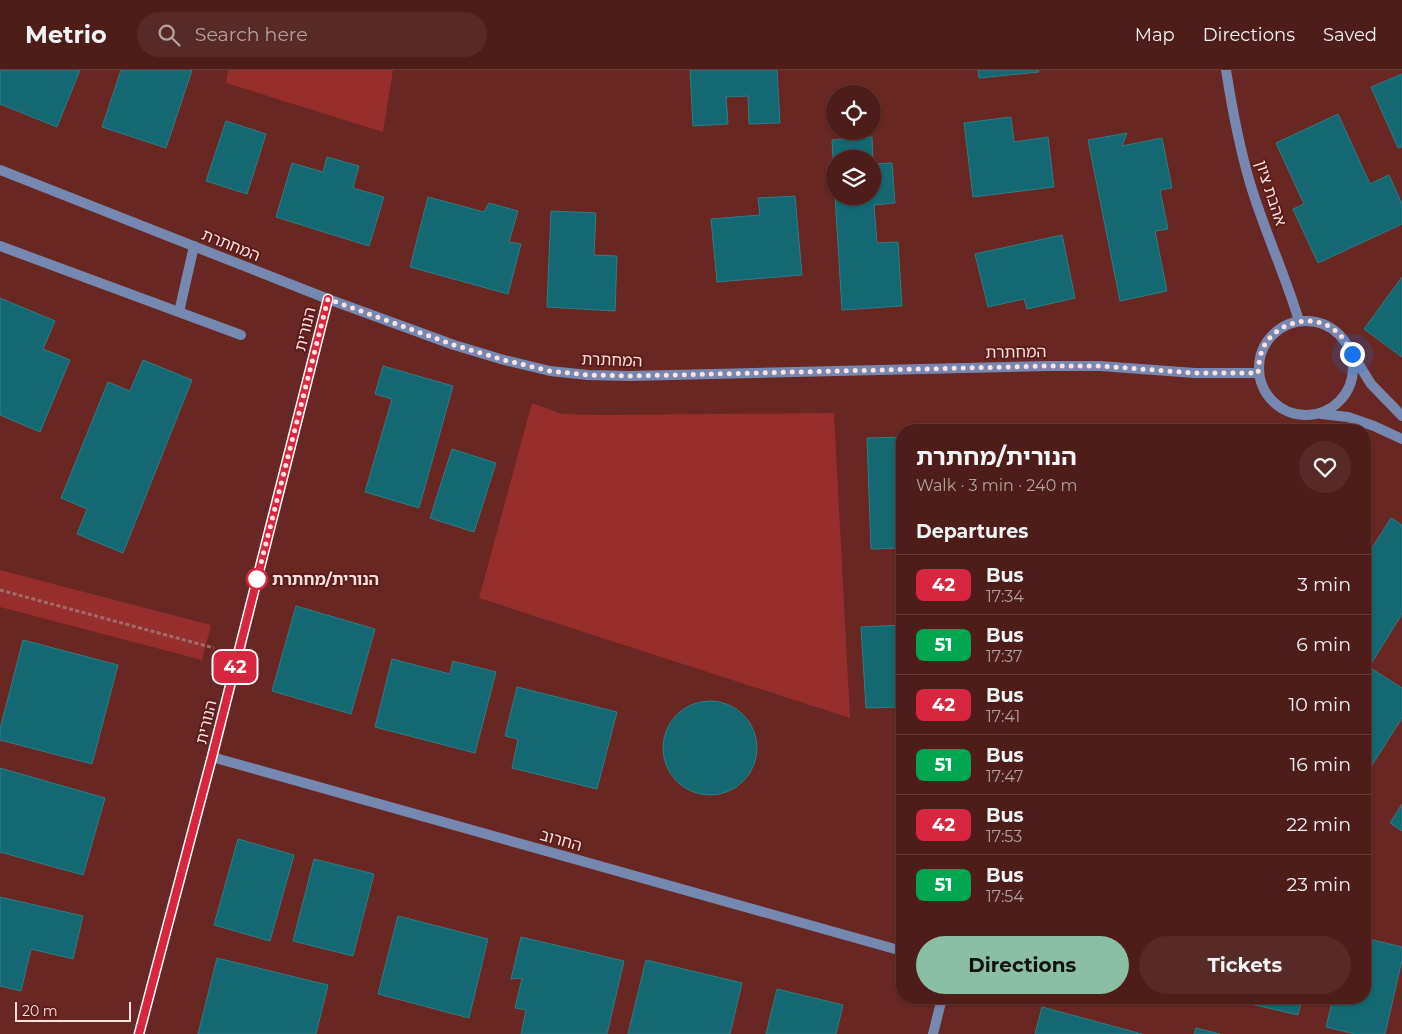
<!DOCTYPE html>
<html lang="en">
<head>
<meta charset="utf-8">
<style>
	body { margin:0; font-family:Montserrat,"Noto Sans Hebrew",sans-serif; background:#582a27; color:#f1f3f6; height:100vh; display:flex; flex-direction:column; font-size:19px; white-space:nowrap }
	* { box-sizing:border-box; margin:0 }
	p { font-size:16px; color:#b3a2a2 }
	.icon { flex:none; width:28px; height:28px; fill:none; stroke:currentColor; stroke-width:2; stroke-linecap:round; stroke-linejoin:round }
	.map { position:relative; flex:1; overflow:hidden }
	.side { position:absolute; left:896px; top:354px; width:475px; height:580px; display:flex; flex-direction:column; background:#4e1d1a; border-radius:20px; box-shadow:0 1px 4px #0004,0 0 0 1px #653b39 }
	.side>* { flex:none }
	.badge { padding:0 10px; border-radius:8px; font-size:18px; line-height:32px }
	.buttons { position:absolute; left:826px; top:15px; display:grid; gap:10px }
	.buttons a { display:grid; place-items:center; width:55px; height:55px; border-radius:50%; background:#4e1d1a; box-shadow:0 1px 4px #0004,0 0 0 1px #653b39; font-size:25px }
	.scale { position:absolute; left:15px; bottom:12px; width:116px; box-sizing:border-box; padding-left:5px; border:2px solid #fbe2df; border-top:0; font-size:14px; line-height:18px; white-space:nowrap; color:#fbe2df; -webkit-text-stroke:4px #5c1c19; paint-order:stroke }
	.you { position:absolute; width:25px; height:25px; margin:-12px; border:4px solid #fff; border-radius:50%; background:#1a73e8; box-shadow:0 0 0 8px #1a73e833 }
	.map>.badge { position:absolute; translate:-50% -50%; box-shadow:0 0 0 2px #fff }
	h2 { padding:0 20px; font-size:19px; line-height:45px }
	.round { display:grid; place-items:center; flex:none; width:52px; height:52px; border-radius:26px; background:#582a27 }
	.summary { display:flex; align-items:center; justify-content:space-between; height:85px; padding:0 20px }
	h1 { font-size:24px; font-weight:700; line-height:38px }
	.button { display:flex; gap:10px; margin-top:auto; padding:10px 20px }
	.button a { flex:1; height:58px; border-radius:30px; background:#8abfa5; color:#111; font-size:20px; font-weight:700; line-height:58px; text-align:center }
	.button a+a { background:#582a27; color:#f1f3f6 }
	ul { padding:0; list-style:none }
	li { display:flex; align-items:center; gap:15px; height:60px; padding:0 20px; border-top:1px solid #653b39 }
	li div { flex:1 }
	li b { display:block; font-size:19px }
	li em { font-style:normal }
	li .badge { min-width:55px; font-weight:700; text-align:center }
	header { display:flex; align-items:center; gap:30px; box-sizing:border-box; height:70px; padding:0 25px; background:#4e1d1a; border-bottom:1px solid #653b39 }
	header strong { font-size:24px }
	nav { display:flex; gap:28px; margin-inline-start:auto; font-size:18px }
	.search { width:350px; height:45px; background:#582a27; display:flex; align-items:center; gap:12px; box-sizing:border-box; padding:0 18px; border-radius:28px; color:#b3a2a2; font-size:19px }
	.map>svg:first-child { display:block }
	.green { fill:#962e2b }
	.building { fill:#146871; stroke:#307d86 }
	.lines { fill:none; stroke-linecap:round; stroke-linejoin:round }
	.path { stroke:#9f6d69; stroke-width:3; stroke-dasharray:4 2.5; stroke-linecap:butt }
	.service { stroke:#7688b0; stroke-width:10 }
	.minor { stroke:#7688b0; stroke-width:10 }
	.line-casing { stroke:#fff; stroke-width:11 }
	.line { stroke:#d7263d; stroke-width:8 }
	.walk { stroke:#fbe2df; stroke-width:5; stroke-dasharray:0 9 }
	.stop-dot { fill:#fff; stroke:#d7263d; stroke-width:2.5 }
	.labels { text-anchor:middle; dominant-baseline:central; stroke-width:4; stroke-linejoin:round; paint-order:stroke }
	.street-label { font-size:16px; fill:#fbe2df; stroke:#5c1c19 }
	.stop-label { font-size:16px; font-weight:bold; fill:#fbe2df; stroke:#5c1c19; text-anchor:start }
</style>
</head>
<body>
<header>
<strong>Metrio</strong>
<div class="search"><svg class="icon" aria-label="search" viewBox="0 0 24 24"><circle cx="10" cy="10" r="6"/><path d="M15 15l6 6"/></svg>Search here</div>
<nav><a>Map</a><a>Directions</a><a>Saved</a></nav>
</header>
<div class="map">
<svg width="1402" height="964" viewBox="0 0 1402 964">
	<rect width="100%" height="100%" fill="#682723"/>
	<path class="green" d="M228,0H393L383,62L226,13Z
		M532,333L562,344L604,345L834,343L850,648L479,528Z
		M0,500L211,555L202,590L0,537Z"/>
	<path class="building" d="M0,0H80L57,57L0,34Z
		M121,0H192L166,78L102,57Z
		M690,0H777L780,53L749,54L748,26L726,27L728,54L693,56Z
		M978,0H1038L1039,2L979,8Z
		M1402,4V77L1398,78L1371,17Z
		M1338,44L1370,114L1389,105L1402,134V154L1318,193L1293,139L1304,134L1276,73Z
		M1011,47L1014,72L1048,67L1054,117L973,127L964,53Z
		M226,51L266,64L247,124L206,111Z
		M1127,63L1122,76L1162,68L1172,118L1160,120L1168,159L1155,161L1167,221L1120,231L1088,70Z
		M872,67L873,94L892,93L895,133L874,135L877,173L898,172L902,236L842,240L835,126H872V89H835V125L832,70Z
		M327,87L359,96L353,118L384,127L369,176L276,147L292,93L323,102Z
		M795,126L802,205L717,212L711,149L760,145L758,128Z
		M428,127L484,142L489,133L518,141L509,172L521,174L508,224L410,197Z
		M551,141L596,143L594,185L617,186L615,241L547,237Z
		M1062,165L1075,228L1027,239L1024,229L988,237L975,184Z
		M1402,207V287L1364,259Z
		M0,228L55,251L43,279L70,290L40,362L0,345Z
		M143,290L192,310L123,483L77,464L87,439L61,428L108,312L130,321Z
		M383,296L453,316L419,438L365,422L392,329L375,324Z
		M902,367V478L871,479L867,368Z
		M452,379L496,393L474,462L430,448Z
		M1391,448L1402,455V544L1369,597L1402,618V648L1365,706V489Z
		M296,536L375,559L351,644L272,621Z
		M902,555V637L866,638L861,557Z
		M23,570L118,595L92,694L0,670V659Z
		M392,589L450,604L453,591L496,602L475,683L375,657Z
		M517,617L617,642L597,719L512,698L518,669L505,666Z
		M663 678a47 47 0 1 1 94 0a47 47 0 1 1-94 0Z
		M0,698L105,728L83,805L0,782Z
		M1402,734V761L1390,753Z
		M238,769L294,785L270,871L214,855Z
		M314,789L374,804L353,886L293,871Z
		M0,827L83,846L73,889L31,879L21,921L0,916Z
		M398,846L488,869L469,948L378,924Z
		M521,867L624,891L607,964H521L526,940L515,938L522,908L511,909Z
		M1365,868L1402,877V890L1385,964H1355L1326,957L1333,928H1365Z
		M217,888L328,915L316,964H198Z
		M646,890L742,913L730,964H628Z
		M777,919L843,935L836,964H766Z
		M1239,928H1302L1298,945L1238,931Z
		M1042,937L1142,964H1035Z
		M1196,958L1220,964H1194Z"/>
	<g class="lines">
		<path class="path" d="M0,520L214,578"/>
		<path class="service" d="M0,176L241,265
			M179,242L194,176"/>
		<path class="minor" d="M1226,0C1232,38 1239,76 1250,113C1264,160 1285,204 1299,251
			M0,100L328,229L454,275L504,290L550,301L588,305L630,306L1048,296H1100L1195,303H1259
			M1259 298a47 47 0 1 1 94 0a47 47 0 1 1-94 0Z
			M1353,285L1371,314L1402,346
			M1321,344L1348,347L1374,356L1402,369
			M212,687L902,881
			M139,964L212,687L328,229
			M933,964L942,928"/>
	</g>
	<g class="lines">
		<g class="line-casing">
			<path id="line" d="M139,964L212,687L328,229"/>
		</g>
		<use href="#line" class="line"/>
		<path class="walk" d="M257,509L328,229L454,275L504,290L550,301L588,305L630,306L1048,296H1100L1195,303H1258C1259,293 1260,281 1266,273C1281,250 1316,243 1337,262C1344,268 1347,275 1352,284"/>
	</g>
	<circle class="stop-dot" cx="257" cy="509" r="10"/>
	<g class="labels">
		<g class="street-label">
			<text transform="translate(1271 123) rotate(72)">אהבת ציון</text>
			<text transform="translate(231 175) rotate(22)">המחתרת</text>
			<text transform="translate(305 259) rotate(-76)">הנורית</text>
			<text transform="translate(1016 282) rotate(-1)">המחתרת</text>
			<text transform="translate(612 290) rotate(2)">המחתרת</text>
			<text transform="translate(206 652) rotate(-76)">הנורית</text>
			<text transform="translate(561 770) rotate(16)">החרוב</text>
		</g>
		<g class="stop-label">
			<text x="272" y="509">הנורית/מחתרת</text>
		</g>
	</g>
</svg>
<div class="buttons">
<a><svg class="icon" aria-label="locate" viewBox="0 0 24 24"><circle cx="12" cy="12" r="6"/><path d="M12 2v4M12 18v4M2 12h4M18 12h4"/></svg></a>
<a><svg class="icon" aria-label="layers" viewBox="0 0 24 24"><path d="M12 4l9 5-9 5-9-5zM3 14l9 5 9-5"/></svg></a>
</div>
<div class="scale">20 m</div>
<div class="you" style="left:1352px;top:284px"></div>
<b class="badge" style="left:235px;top:597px;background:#d7263d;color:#fff">42</b>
<section class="side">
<div class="summary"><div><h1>הנורית/מחתרת</h1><p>Walk · 3 min · 240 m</p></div><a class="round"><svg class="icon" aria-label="heart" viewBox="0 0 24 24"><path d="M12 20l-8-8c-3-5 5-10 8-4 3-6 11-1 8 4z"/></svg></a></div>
<h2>Departures</h2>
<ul>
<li><span class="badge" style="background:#d7263d;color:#fff">42</span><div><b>Bus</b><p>17:34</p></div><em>3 min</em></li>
<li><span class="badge" style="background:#00a651;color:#fff">51</span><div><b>Bus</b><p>17:37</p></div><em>6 min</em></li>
<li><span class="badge" style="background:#d7263d;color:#fff">42</span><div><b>Bus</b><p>17:41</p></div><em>10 min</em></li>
<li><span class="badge" style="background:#00a651;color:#fff">51</span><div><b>Bus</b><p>17:47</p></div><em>16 min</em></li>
<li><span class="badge" style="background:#d7263d;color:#fff">42</span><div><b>Bus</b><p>17:53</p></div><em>22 min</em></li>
<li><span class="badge" style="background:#00a651;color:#fff">51</span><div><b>Bus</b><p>17:54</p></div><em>23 min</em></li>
</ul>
<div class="button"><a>Directions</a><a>Tickets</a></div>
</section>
</div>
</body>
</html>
